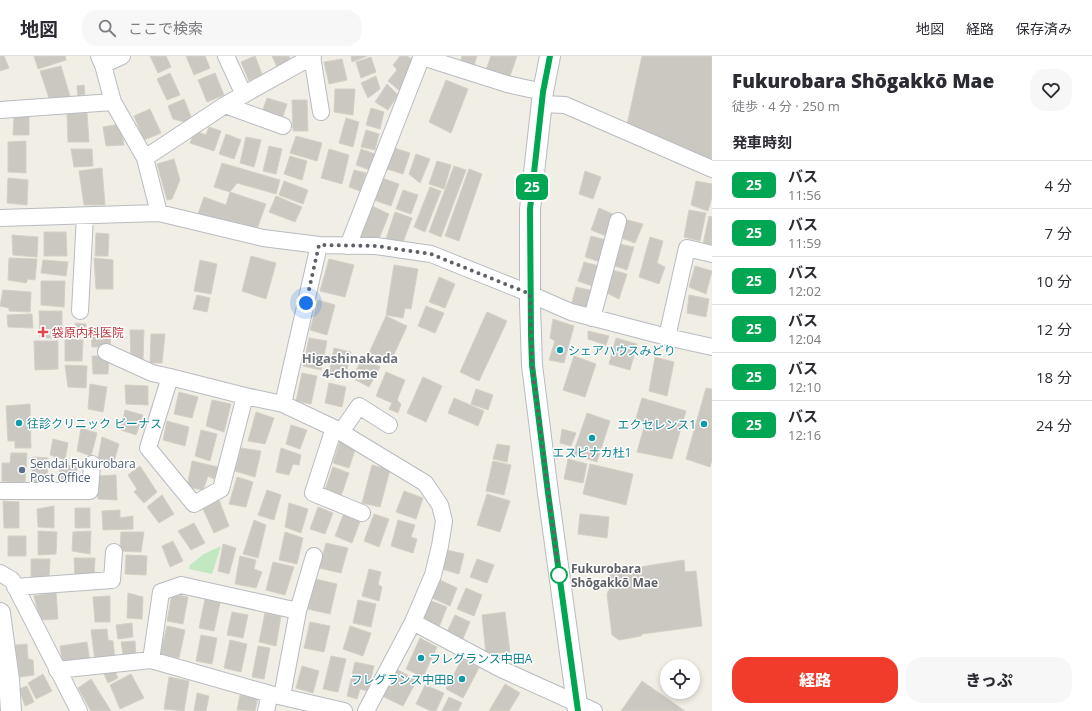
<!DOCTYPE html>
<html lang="ja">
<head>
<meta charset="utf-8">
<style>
	body { margin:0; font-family:"Open Sans","Noto Sans JP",sans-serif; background:#f7f7f7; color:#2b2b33; height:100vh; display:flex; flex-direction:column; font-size:15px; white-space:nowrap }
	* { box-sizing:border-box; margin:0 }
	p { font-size:13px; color:#7c7c81 }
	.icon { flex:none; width:22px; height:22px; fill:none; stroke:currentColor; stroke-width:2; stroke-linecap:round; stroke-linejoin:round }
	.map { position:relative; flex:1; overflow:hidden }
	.side { display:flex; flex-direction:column; background:#fff; width:380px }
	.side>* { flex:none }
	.badge { padding:0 8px; border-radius:6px; font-size:14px; line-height:26px }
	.tools { position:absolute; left:660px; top:603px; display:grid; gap:8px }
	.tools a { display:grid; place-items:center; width:40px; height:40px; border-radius:50%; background:#fff; box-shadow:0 2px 6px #0003; font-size:20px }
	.you { position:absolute; width:20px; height:20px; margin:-10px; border:3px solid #fff; border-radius:50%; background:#1a73e8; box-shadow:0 0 0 6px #1a73e833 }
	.map>.badge { position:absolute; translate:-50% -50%; box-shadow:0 0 0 2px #fff }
	h2 { padding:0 20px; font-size:15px; line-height:36px }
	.round { display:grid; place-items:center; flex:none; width:42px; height:42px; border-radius:16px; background:#f7f7f7 }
	.summary { display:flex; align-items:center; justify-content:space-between; height:68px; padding:0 20px }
	h1 { font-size:19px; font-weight:800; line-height:30px }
	.action { display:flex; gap:8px; margin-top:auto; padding:8px 20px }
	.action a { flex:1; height:46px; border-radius:16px; background:#f13c2b; color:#fff; font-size:16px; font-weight:800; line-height:46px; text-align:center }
	.action a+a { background:#f7f7f7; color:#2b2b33 }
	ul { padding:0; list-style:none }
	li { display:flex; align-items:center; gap:12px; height:48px; padding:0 20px; border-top:1px solid #e1e1e2 }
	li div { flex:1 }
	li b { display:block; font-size:15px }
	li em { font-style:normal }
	li .badge { min-width:44px; font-weight:700; text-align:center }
	header { display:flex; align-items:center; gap:24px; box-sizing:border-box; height:56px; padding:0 20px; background:#fff; border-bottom:1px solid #e1e1e2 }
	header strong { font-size:19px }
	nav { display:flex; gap:22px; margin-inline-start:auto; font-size:14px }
	.search { width:280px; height:36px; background:#f7f7f7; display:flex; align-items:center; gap:10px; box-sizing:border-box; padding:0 14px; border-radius:16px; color:#7c7c81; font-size:15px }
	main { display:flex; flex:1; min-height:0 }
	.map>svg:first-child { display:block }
	.green { fill:#c1e8c1 }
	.building { fill:#cbc8c2; stroke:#d5d0c3 }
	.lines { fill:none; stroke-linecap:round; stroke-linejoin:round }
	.minor-casing { stroke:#b8bbc0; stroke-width:18 }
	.tertiary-casing { stroke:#b8bbc0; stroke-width:22 }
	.minor { stroke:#fff; stroke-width:16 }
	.tertiary { stroke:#fff; stroke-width:20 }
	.line-casing { stroke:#fff; stroke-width:9 }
	.line { stroke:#00a651; stroke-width:6 }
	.walk { stroke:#5d6166; stroke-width:4; stroke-dasharray:0 7.2 }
	.health-dot { fill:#e0444e; stroke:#fff; stroke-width:1.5 }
	.culture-dot { fill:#0f9aa8; stroke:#fff; stroke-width:1.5 }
	.service-dot { fill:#5c6f8a; stroke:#fff; stroke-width:1.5 }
	.stop-dot { fill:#fff; stroke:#00a651; stroke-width:2 }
	.labels { text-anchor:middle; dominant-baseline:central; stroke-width:3; stroke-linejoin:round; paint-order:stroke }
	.health-label { font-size:12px; fill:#be3a42; stroke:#fff; text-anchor:start }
	.culture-label { font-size:12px; fill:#0d838f; stroke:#fff; text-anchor:start }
	.service-label { font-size:12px; fill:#4e5e75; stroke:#fff; text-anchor:start }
	.stop-label { font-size:12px; font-weight:bold; fill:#5d6166; stroke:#fff; text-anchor:start }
	.neighbourhood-label { font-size:13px; font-weight:bold; fill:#6e7379; stroke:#fff }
</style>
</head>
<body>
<header>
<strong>地図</strong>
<div class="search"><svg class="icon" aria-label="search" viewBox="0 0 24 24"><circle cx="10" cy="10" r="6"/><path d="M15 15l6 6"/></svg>ここで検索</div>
<nav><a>地図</a><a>経路</a><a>保存済み</a></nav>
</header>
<main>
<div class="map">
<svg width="712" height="655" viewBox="0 0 712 655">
	<rect width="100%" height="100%" fill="#f0eee5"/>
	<path class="green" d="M221,490L212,518L189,513L190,509L204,498Z"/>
	<path class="building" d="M0,0H4L9,12L0,15Z
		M34,0H65L66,4L38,13Z
		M150,0H166L171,11L158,17Z
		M186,0H205L210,12L194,19Z
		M255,0L262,18L249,25L241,6Z
		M272,0H289L291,7L278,13Z
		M351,0H367L352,6Z
		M400,0H407L413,4L408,13L411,18L400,35L388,25L397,14L393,9Z
		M462,0H477L473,12L460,7Z
		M491,0H517L509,23L486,14Z
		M642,0H712V104L626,73Z
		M371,1L376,16L361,22L356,6Z
		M342,3L347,24L329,28L324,6Z
		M61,10L70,40L50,45L40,15Z
		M170,17L180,39L167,44L157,23Z
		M215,17L224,39L207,46L198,24Z
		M376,20L380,33L368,42L361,27Z
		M446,24L468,33L451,77L429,66Z
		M387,28L398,39L388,54L375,46Z
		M84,29L85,38L78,40L77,30Z
		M335,33H355L353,59L334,56Z
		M267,42L287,48L282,63L262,56Z
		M184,43L192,63L185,66L173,63L168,50Z
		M292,44H307L308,75H293Z
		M371,52L384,56L380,73L366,69Z
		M150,53L161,77L144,84L134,60Z
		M67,57H87L89,86H68Z
		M29,60V79H13L14,61Z
		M346,62L359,66L353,91L339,87Z
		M120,68L124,89L106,90L103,71Z
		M209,71L221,75L214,95L190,87L193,80L198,76L206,79Z
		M366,74L379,78L375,94L361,91Z
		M226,78L241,84L234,103L219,98Z
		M296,80L322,87L317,105L290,97Z
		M246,81L261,84L254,111L240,107Z
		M26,85V117L8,116V86Z
		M269,90L282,93L276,118L263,115Z
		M394,92L410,97L403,118L387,113Z
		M71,93H92L93,110L74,111Z
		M329,93L349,99L342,128L321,122Z
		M361,93L375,98L370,114L356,109Z
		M416,98L430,103L420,127L409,118Z
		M290,100L307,105L302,124L284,118Z
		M174,103L180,124L172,143L167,144L157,108Z
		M437,105L451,109L444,133L429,128Z
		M222,107L280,124L276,138L237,127L230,136L214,131Z
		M454,110L466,114L441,181L429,176Z
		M102,112L105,149H84L79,115Z
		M469,113L482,118L459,185L445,180Z
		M354,114L366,117L360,135L349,131Z
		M585,115L601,121L593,143L579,138Z
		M8,122L28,124L27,149L7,147Z
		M382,122L399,128L391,150L374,144Z
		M284,125L308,134L303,148L279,139Z
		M696,125L712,128V141L708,155L691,149Z
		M430,131L441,135L425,176L414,171Z
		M403,134L418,139L411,158L396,153Z
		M230,136L266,148L257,173L232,165L230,169L198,158L204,141L226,149Z
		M276,140L302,151L295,166L269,156Z
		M368,148L389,158L376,190L353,180Z
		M599,152L615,159L609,181L591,174Z
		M689,154L706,157L700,185L684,181Z
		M395,156L412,162L402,189L386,183Z
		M709,160L712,161V189L703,188Z
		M624,163L643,168L635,187L621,182Z
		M44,176H66L67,200H44Z
		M96,177L109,178L108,200H95Z
		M12,179L38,181L37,201L13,199Z
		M591,180L606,184L600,206L585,201Z
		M650,181L663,185L657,207L665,211L659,228L639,221Z
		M619,188L634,191L627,214L612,209Z
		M251,200L276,207L266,243L242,235Z
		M9,202L37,203L35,224L28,223L26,227L8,224Z
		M94,202L113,204V233H96Z
		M329,203L354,209L345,241L320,235Z
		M43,204L68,206L66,220L41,217Z
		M200,204L217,208L211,238L194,235Z
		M584,206L599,210L592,230L578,225Z
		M394,209L418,213L411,253L405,252L403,262L386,259Z
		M695,210L712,215L706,238L689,231Z
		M612,214L627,218L619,243L605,236Z
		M439,221L455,228L445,252L429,246Z
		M41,225H65L64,251L41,249Z
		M576,231L594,235L589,256L571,250Z
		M3,234L31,236L30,256L9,255V252L0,250Z
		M197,239L210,242L207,256L193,253Z
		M689,239L709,243L706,261L687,257Z
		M318,244L335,249L327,279L310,274Z
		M426,250L444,257L435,277L418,270Z
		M39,255H62V282H40Z
		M487,256L507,265L479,325L460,316Z
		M32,258L33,272L8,271L7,259Z
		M386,260L407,270L390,307L369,297Z
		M553,263L574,270L564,307L549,304L555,285L550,282Z
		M75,267L86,268V280L75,279Z
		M91,273L111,275L110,291H92Z
		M130,274H144L143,304L131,303Z
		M588,275L609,280L606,289L588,283Z
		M151,278H165L162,307H150Z
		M309,282L327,285L321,314L303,310Z
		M616,282L637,288L630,314L609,308Z
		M65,283L83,284L82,305H65Z
		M34,285H58V313L35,314Z
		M334,292L351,296L345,322L329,319Z
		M92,300H109L108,318H93Z
		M574,300L596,308L585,341L563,334Z
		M363,301L380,311L369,331L352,322Z
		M655,301L674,306L667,340L649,335Z
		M65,309L87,310L86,332L68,331Z
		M386,316L405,324L397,344L401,348L398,357L389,353L392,347L376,340Z
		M302,317L317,320L311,348L296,345Z
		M423,321L442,330L426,366L407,357Z
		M329,327L346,331L342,351L325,347Z
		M90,328L107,331L103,356L88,353Z
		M125,329L148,330V349L126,348Z
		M706,332L712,333V404L710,411L686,403Z
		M476,333L493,339L488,354L471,348Z
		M179,336L198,341L192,362L174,358Z
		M454,342L484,355L478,370L448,357Z
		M642,342L686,355L672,403L637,396L645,368L636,362Z
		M212,344L231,348L224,376L206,370Z
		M30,348L31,392H15V385H8L6,350Z
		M125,354L143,359L136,379L121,374Z
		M256,356L274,362L265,388L248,385Z
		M587,357L610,365L597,406L573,398Z
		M167,365L189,371L185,390L163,384Z
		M291,369L307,374L300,393L286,388Z
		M81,372L97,377L91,400L77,395Z
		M562,373L576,377L571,390L560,387Z
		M201,374L217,378L210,405L195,400Z
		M102,381L119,388L112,413L97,408Z
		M53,383L68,387L65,404L50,399Z
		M340,385L356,391L349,412L333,407Z
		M497,388L510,390L507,406L493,403Z
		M241,392L261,395L255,421L235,415Z
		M281,392L301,399L299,409L293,408L289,419L276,416Z
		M11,397H27L25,427L2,425V407H10Z
		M33,401L48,402L47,428L31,427Z
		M568,403L587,408L583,427L564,423Z
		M192,405L218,411L214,423L208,420L203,434L187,431Z
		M493,405L511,409L504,439L486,435Z
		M590,408L633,418L626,449L583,438Z
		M60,409L77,410L75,430L59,429Z
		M372,409L390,414L380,451L362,447Z
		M140,410L157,436L144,447L134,436L137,433L128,419Z
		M333,411L349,417L341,440L325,434Z
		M116,419L117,444L98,443L97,420Z
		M237,421L253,426L246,451L229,448Z
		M267,434L281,439L274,464L258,459Z
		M404,435L423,442L416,463L396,456Z
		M487,438L510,445L500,476L477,469Z
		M162,439L174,458L159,467L147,451Z
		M219,444L229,470L214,477L203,453Z
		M3,445L19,446V472H4Z
		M289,447L308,453L301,477L285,471Z
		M54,450V472L38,471L37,453Z
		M318,451L333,457L325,478L310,473Z
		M75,452H90V472H75Z
		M120,454V462L133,460V473L103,474L102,455Z
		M344,457L361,463L352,487L335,480Z
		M374,458L389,463L379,491L364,485Z
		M580,458L609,461L607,482L578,478Z
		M254,464L266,469L258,502L243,498Z
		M398,464L415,469L411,481L417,483L413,497L391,490Z
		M194,467L205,487L191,494L178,475Z
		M38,475L57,476L56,498L38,499Z
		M91,475L90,498L72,495L73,476Z
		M121,476H144L141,496L120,495Z
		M285,476L303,482L297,508L279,504Z
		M8,480H26V500H8Z
		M173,485L183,505L170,511L162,490Z
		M326,487L348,492L341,517L319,512Z
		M223,488L236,492L229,518L218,515Z
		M447,494L464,498L459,518L442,513Z
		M126,499L147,500L146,519L125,518Z
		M240,500L256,504L254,513L262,516L256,532L235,528Z
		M74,502H95L94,522H75Z
		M31,503H50L49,522L31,521Z
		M477,503L494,509L487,527L470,521Z
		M684,504L685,516L696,515L702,570L642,578L641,580L619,584L612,579L607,538L610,532L609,516Z
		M273,506L294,511L285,539L266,534Z
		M369,513L381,516L378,528L382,531L379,545L362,540Z
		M315,523L337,528L330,558L308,553Z
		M440,524L457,532L450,550L432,542Z
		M466,532L482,539L474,560L457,553Z
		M56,536L58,563L40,564L34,540Z
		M128,537L143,541L142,563L127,562Z
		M172,538L188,541L183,568L167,565Z
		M110,540V566H95L93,541Z
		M205,543L220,547L214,575L199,572Z
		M358,544L376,548L371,571L353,567Z
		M429,544L447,551L439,571L421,563Z
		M232,556L248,559L243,582L227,579Z
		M505,556L510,596L486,598L482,559Z
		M265,557L281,560L276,590L259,586Z
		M455,559L470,566L462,585L446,578Z
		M310,566L330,570L324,596L304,592Z
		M132,567L133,581L118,583L116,569Z
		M167,570L185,574L179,602L160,598Z
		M350,570L371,577L363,600L343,593Z
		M107,573L108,584L113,585L115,603L95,605L91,574Z
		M201,579L217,582L212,608L196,605Z
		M420,582L437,591L423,621L406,613Z
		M230,584L247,588L241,616L224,612Z
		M135,585L136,602L124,604L121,586Z
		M87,586L90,606L63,610L60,590Z
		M27,588L28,603L33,604L34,619L20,621L15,589Z
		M258,590L270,592L264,623L252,621Z
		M331,600L346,603L338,636L323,633Z
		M462,603L479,612L463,642L446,633Z
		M355,606L374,610L368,635L360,633L357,643L347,640Z
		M302,610L319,615L313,637L296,632Z
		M396,613L417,624L403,650L382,640Z
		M115,615L118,622L108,627L104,618Z
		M43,618L52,635L36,643L28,627Z
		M131,618L144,642L120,653L110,629Z
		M169,621L189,625L184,655L164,653Z
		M91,623L111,655H91L78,632Z
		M642,625L685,655H621Z
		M505,628L520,637L509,655H489Z
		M425,629L444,637L436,655H431L416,648Z
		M27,630L34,646L25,650L19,633Z
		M197,637L209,640L206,655H194Z
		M240,639L258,642L255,655L237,654Z
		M449,641L462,647L458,655H442Z"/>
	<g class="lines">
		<g class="minor-casing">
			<path id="minor" d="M99,0L103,9L113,46L145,102L159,157
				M226,0L244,39
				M312,0L321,56
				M422,1L507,28L543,36
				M103,9L122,0
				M542,48L565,49L712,113
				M225,49L283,70
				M0,54L113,46
				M145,102L225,49L313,0
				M0,162L159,157L263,182L319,189L376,190L431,198L516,232L571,256L667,281L712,291
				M348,190L422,0
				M80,255L85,160
				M592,262L618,165
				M667,281L687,192L712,198
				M106,296L152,317L170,321
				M245,340L221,433L194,448L148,392L170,321L245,340L283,348L334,372L425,427L440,449L444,465L440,490L433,519L413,566L366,655
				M283,348L319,189
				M334,372L313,437L362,457
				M341,376L359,350L389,369
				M0,435H90L92,408
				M0,517L12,524L79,655
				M15,531L112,524L114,496
				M413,566L501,613L594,655
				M151,604L161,536L181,529L298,555
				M57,614L151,604L270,638L344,655
				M282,640L298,555L314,500
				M266,655L270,638"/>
		</g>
		<g class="tertiary-casing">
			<path id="tertiary" d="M550,0L543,36L530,153V249L532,309L548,437L578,655
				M0,557L9,624L11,655"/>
		</g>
		<use href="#minor" class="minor"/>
		<use href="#tertiary" class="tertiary"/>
	</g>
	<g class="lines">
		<g class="line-casing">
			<path id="line" d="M550,0L543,36L530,153L531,279L532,309L548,437L578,655"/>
		</g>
		<use href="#line" class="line"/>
		<path class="walk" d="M306,247L319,189L376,190L431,198L530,238L532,309L559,519"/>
	</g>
	<path class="health-dot" d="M41 270h4v4h4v4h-4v4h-4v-4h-4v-4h4z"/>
	<g class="culture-dot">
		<circle cx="560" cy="294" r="4"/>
		<circle cx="19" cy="367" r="4"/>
		<circle cx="704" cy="368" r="4"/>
		<circle cx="592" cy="382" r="4"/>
		<circle cx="421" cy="602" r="4"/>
		<circle cx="462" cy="623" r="4"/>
	</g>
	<circle class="service-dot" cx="22" cy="414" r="4"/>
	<circle class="stop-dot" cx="559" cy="519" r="8"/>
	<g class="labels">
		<g class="health-label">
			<text x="52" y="276">袋原内科医院</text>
		</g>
		<g class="culture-label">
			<text x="568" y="294">シェアハウスみどり</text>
			<text x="27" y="367">往診クリニック ビーナス</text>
			<text x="696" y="368" text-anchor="end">エクセレンス1</text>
			<text x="592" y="396" text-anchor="middle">エスピナカ杜1</text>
			<text x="429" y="602">フレグランス中田A</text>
			<text x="454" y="623" text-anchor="end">フレグランス中田B</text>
		</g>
		<g class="service-label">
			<text x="30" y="407">Sendai Fukurobara<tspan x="30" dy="14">Post Office</tspan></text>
		</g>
		<g class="stop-label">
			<text x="571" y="512">Fukurobara<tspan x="571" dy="14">Shōgakkō Mae</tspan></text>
		</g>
		<g class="neighbourhood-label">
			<text x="350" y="302">Higashinakada<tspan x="350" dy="15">4-chome</tspan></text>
		</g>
	</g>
</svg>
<div class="tools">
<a><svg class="icon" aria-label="locate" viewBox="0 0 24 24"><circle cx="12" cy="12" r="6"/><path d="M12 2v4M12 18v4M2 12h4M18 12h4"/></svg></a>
</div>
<div class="you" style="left:306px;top:247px"></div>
<b class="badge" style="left:532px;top:131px;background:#00a651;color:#fff">25</b>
</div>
<section class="side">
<div class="summary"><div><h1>Fukurobara Shōgakkō Mae</h1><p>徒歩 · 4 分 · 250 m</p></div><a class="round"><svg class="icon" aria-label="heart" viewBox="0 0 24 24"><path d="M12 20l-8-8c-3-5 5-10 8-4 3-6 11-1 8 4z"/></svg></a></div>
<h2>発車時刻</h2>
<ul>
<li><span class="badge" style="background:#00a651;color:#fff">25</span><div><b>バス</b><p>11:56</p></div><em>4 分</em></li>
<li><span class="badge" style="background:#00a651;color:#fff">25</span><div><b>バス</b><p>11:59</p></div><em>7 分</em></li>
<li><span class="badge" style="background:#00a651;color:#fff">25</span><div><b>バス</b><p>12:02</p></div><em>10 分</em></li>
<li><span class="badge" style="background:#00a651;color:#fff">25</span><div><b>バス</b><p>12:04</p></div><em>12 分</em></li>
<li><span class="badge" style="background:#00a651;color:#fff">25</span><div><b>バス</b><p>12:10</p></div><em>18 分</em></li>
<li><span class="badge" style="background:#00a651;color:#fff">25</span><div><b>バス</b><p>12:16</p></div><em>24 分</em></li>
</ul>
<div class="action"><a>経路</a><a>きっぷ</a></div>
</section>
</main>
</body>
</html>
